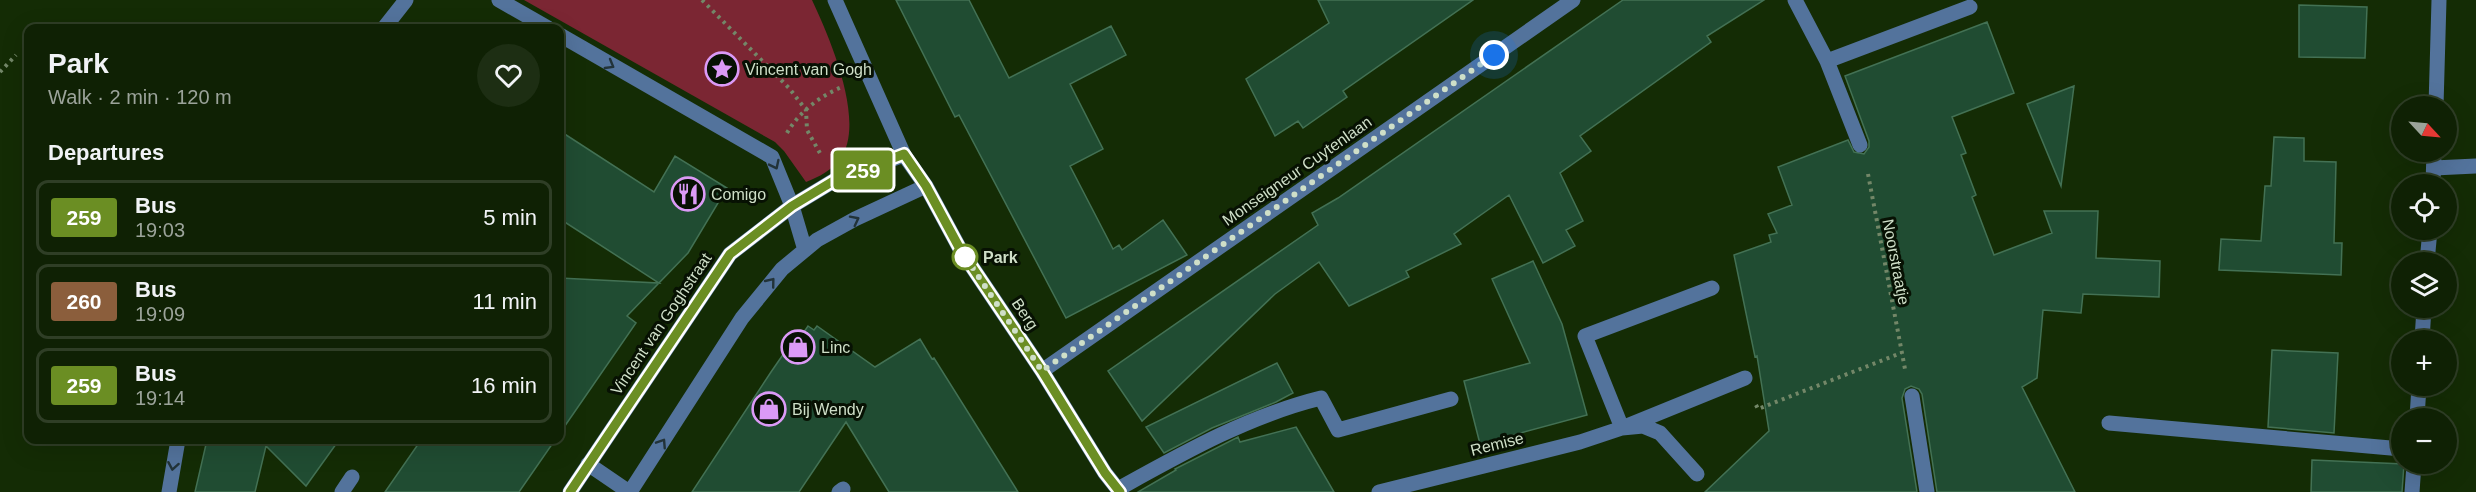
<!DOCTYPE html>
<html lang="en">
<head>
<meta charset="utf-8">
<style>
	body { margin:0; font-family:Helvetica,sans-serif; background:#1d2e13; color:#f1f3f6; height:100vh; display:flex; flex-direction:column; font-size:22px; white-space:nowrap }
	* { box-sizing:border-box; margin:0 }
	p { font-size:20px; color:#9ba39a }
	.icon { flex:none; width:33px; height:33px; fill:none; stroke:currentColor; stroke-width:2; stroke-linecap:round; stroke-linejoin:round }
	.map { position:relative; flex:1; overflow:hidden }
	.panel { position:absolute; left:24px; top:24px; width:540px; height:420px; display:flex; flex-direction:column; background:#0f2104; border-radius:12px; box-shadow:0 6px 24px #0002,0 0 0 2px #2f3e26 }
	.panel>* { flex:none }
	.badge { padding:0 12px; border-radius:4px; font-size:21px; line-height:39px }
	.needle { width:39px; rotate:116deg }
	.tools { position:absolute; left:2391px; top:96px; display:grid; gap:12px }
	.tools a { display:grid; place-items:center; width:66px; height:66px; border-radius:50%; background:#0f2104; box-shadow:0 6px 24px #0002,0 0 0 2px #2f3e26; font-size:30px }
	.you { position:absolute; width:30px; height:30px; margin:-15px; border:4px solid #fff; border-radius:50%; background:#1a73e8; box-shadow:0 0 0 9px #1a73e833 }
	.map>.badge { position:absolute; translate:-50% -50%; box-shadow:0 0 0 3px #fff }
	h2 { padding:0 24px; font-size:22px; line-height:54px }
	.round { display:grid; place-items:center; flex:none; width:63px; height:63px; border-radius:32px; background:#1d2e13 }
	.head { display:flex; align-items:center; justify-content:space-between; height:102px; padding:0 24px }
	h1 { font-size:28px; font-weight:700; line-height:45px }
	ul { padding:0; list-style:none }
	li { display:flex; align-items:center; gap:18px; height:75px; margin:0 12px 9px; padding:0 12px; border:3px solid #2f3e26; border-radius:12px }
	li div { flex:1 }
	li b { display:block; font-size:22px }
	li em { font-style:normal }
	li .badge { min-width:66px; font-weight:700; text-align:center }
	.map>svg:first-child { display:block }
	.green { fill:#7b2633 }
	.building { fill:#204c32; stroke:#437154; stroke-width:1.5 }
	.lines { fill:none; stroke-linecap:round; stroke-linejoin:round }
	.path { stroke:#738768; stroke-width:4; stroke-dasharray:3 4.5; stroke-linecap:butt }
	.minor { stroke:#53739c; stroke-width:15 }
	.oneway { stroke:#223339 }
	.line-casing { stroke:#fff; stroke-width:14 }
	.line { stroke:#6b8e23; stroke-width:9 }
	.walk { stroke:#cfdfc8; stroke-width:6; stroke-dasharray:0 10.8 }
	.stop-dot { fill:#fff; stroke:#6b8e23; stroke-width:3 }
	.labels { text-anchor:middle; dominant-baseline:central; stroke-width:6; stroke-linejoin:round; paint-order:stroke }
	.poi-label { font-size:16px; fill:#cfdfc8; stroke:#071103; text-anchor:start }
	.street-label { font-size:16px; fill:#cfdfc8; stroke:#071103 }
	.stop-label { font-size:16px; font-weight:bold; fill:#cfdfc8; stroke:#071103; text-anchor:start }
</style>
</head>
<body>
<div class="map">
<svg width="2476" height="492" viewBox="0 0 2476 492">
	<rect width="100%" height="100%" fill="#142c05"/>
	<path class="green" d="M524,0H812C829,36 867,123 840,159C832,170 819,177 806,182L784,151L775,142Z"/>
	<path class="building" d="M896,0H969L1009,78L1111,26L1126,55L1070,84L1103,149L1070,166L1113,249L1119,245L1122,250L1163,220L1187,255L1066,318L959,115L955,117Z
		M1318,0H1473L1343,91L1347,97L1303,128L1298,121L1275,136L1246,79L1329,23Z
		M1623,0H1764L1707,36L1711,42L1580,136L1591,151L1560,173L1583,221L1566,230L1575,246L1543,263L1509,195L1454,234L1461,244L1406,271L1409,277L1349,306L1319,262L1275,294L1142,421L1108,371L1318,225L1312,213L1338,198Z
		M2299,5L2367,7L2365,58L2299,57Z
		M1987,22L2014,93L1952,117L1966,153L1961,155L1976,195L1972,197L1994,255L2052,233L2044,211H2098L2096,258L2160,261L2159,297L2083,294L2081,313L2043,310L2037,378L2022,387L2075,492H1937L1922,394L1919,389L1911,386L1905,389L1902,398L1917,492H1705L1769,431L1757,356L1755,357L1734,255L1771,242L1769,235L1777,233L1768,214L1792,205L1778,167L1848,140L1854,152L1864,154L1869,147V141L1845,76Z
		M2074,86L2061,186L2027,104Z
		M560,131L654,192L675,156L727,188L688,253L627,316L636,323L560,433V278L659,283L560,219Z
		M2274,137L2304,138V161L2336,162L2334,243H2342L2341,275L2219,270L2221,239L2261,241L2265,186H2271Z
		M1533,261L1562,324L1587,415L1480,444L1464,381L1530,363L1492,279Z
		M808,326L814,330L817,326L875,367L920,339L932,359L934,358L1018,492H889L846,422L799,492H692L771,372L800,330L804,332Z
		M2272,350L2338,353L2334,433L2268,427Z
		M1277,363L1293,393L1276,402L1212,428L1164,453L1146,427Z
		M1296,427L1334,492H1138L1176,470L1175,469L1238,437L1240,442Z
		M207,440H339L306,486L266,446L255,492H195Z
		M421,440H555L519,492H385Z
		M2312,460L2404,464L2402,492H2311Z"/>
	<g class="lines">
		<path class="path" d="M702,0L789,88L806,110L807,130L821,155
			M0,72L16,55
			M787,133C799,112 820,96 842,87
			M1868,174L1905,369
			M1756,405L1758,409L1901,353"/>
		<path class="minor" d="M499,0L548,28
			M835,0L904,155L926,186L960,249L1042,371L1105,473L1120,492
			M1795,0L1827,61L1970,7
			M384,28L406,0
			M560,35L772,157L792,206L805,250
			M1827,61L1860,145
			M2436,106L2439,0
			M2434,168L2476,166
			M2433,184L2434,152
			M2427,262L2430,230
			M1712,288L1585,336L1622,428L1745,378
			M2422,340L2424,308
			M1042,371L1573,0
			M1912,396L1927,492
			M2417,418L2419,386
			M2109,423L2402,449
			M588,464L629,492
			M1118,489C1183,453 1248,416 1321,398L1338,430L1451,399
			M169,492L178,440
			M342,492L352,477
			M570,492L730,254L792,206L835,180L904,155
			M630,492L742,318L782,269L817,240L855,219L926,186
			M839,492L843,489
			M1379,492L1580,442L1622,428L1643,426L1660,433L1697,474
			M2412,492L2414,464"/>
	</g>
	<defs><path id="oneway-chevron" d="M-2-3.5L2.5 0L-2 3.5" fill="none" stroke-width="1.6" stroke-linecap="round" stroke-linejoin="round" transform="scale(1.5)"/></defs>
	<g class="oneway">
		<use href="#oneway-chevron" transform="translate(610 65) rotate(30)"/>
		<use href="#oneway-chevron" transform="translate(775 165) rotate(64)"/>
		<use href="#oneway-chevron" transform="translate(855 220) rotate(-27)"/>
		<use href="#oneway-chevron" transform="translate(771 282) rotate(-51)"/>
		<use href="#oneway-chevron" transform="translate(662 443) rotate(-57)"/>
		<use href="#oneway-chevron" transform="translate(173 466) rotate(100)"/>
	</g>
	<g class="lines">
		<g class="line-casing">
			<path id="line" d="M570,492L730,254L792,206L835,180L904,154L926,186L960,249L1042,371L1105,473L1120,492"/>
		</g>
		<use href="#line" class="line"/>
		<path class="walk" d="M965,257L960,249L1042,371L1494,55"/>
	</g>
	<defs>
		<g id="sight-ring" transform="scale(1.725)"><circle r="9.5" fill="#071103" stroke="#db9af6" stroke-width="1.5"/><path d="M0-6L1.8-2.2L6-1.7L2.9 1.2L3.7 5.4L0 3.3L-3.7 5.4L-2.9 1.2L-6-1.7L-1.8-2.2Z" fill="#db9af6"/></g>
		<g id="restaurant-ring" transform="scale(1.725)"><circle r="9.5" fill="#071103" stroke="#db9af6" stroke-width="1.5"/><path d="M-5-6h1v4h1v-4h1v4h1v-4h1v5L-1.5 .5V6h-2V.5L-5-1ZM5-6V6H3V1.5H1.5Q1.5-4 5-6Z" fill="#db9af6"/></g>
		<g id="shop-ring" transform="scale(1.725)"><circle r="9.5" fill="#071103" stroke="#db9af6" stroke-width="1.5"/><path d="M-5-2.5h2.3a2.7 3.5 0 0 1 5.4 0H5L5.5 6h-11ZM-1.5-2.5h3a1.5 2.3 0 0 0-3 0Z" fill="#db9af6"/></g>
	</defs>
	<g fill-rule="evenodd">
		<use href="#sight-ring" x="722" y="69"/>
		<use href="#restaurant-ring" x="688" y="194"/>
		<use href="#shop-ring" x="798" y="347"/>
		<use href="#shop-ring" x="769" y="409"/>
	</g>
	<circle class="stop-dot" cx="965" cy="257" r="12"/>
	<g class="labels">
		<g class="poi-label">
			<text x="745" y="69">Vincent van Gogh</text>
			<text x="711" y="194">Comigo</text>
			<text x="821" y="347">Linc</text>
			<text x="792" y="409">Bij Wendy</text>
		</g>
		<g class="street-label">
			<text transform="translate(1297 171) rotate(-35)">Monseigneur Cuytenlaan</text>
			<text transform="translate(1896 262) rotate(79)">Noorstraatje</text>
			<text transform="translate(1025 314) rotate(56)">Berg</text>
			<text transform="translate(661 324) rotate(-56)">Vincent van Goghstraat</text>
			<text transform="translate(1497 444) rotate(-14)">Remise</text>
		</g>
		<g class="stop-label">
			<text x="983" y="257">Park</text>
		</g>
	</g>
</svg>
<div class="tools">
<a><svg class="needle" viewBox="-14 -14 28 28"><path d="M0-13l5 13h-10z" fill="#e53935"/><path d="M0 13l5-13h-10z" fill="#9ba39a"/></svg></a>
<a><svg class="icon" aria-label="locate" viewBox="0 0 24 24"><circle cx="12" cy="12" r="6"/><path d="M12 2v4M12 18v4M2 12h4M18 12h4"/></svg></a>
<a><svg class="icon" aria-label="layers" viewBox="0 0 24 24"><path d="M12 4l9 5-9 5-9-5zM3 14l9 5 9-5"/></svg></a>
<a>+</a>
<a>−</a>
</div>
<div class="you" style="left:1494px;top:55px"></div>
<b class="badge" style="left:863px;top:170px;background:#6b8e23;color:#fff">259</b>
<section class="panel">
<div class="head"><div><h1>Park</h1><p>Walk · 2 min · 120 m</p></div><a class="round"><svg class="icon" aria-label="heart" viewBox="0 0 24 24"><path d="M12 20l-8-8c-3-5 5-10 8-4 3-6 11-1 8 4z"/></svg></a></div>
<h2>Departures</h2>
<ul>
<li><span class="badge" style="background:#6b8e23;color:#fff">259</span><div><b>Bus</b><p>19:03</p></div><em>5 min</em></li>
<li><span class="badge" style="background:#8b5e3c;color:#fff">260</span><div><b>Bus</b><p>19:09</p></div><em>11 min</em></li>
<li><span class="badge" style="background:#6b8e23;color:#fff">259</span><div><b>Bus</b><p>19:14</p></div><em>16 min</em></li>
</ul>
</section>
</div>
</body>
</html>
